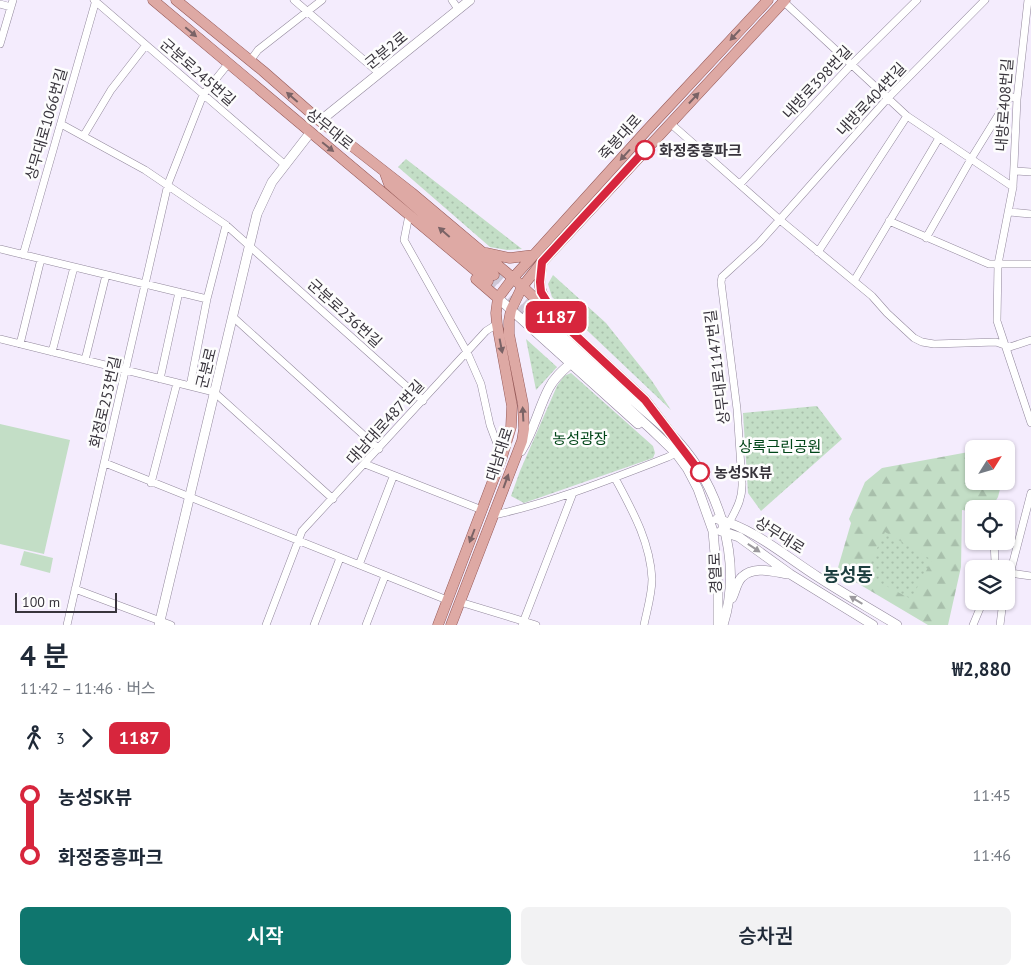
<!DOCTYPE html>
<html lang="ko">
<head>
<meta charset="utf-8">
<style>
	body { margin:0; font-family:"PT Sans","Noto Sans KR",sans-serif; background:#f2f2f3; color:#1f2937; height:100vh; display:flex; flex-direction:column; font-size:19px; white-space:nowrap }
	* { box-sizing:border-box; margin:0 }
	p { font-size:16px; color:#747a83 }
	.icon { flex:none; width:28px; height:28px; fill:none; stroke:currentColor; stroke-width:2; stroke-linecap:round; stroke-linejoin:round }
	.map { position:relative; height:625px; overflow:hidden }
	.side { display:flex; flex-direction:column; background:#fff; flex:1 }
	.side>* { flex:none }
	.badge { padding:0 10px; border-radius:8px; font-size:18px; line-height:32px }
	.needle { width:32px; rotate:53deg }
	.controls { position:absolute; left:965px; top:440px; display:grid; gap:10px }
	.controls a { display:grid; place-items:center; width:50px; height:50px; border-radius:8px; background:#fff; box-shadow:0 1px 4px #0004; font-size:25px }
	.scale { position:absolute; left:15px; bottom:12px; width:102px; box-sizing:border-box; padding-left:5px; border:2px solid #38343c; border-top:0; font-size:14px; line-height:18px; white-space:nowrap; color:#38343c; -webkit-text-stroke:4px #fdfdfd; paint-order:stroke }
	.map>.badge { position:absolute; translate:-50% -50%; box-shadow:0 0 0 2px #fff }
	.legs { display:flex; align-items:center; gap:8px; height:55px; padding:0 20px; font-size:16px }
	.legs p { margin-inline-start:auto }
	.headline { display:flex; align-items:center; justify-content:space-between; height:85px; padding:0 20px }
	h1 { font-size:28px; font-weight:600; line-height:38px }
	.cta { display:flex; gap:10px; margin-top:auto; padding:10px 20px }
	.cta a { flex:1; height:58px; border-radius:8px; background:#0f766e; color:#fff; font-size:20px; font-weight:600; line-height:58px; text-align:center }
	.cta a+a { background:#f2f2f3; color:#1f2937 }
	ul { padding:0 20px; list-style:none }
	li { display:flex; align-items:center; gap:18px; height:60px; font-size:19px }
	li i { display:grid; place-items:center; width:8px; height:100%; margin:0 6px; background:currentColor }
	li i::after { content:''; width:12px; height:12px; margin:-6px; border:4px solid; border-radius:50%; background:#fff }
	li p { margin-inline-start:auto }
	li:first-child i { background:linear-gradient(#0000 50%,currentColor 0) }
	li:last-child i { background:linear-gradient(currentColor 50%,#0000 0) }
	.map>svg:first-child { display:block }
	.grass { fill:#c3dec6 }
	.forest { fill:url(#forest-firs) }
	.park { fill:url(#park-dots) }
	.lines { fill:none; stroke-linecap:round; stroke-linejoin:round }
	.tertiary-tunnel { stroke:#cec7d6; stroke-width:9; stroke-dasharray:9 4.5; stroke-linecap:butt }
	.minor-casing { stroke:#92889c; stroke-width:8 }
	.tertiary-casing { stroke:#92889c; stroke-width:10 }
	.primary-casing { stroke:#965a58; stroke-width:11 }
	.minor { stroke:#fff; stroke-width:7 }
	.tertiary { stroke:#fff; stroke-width:9 }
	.primary { stroke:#dea9a4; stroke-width:10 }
	.oneway { fill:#7a6366 }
	.oneway2 { fill:#9c9a9e }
	.line-1-casing { stroke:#fff; stroke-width:11 }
	.line-1 { stroke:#d7263d; stroke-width:8 }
	.stop-1-dot { fill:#fff; stroke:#d7263d; stroke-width:2.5 }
	.labels { text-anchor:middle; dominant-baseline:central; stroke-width:5; stroke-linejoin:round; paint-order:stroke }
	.street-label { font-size:15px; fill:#38343c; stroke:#fdfdfd }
	.stop-label { font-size:15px; font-weight:bold; fill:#38343c; stroke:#fdfdfd; text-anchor:start }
	.park-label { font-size:15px; fill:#004618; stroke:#fdfdfd }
	.quarter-label { font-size:18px; font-weight:bold; fill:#1c3e3f; stroke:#fdfdfd }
</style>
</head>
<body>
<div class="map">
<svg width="1031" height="625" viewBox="0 0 1031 625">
	<defs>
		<pattern id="forest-firs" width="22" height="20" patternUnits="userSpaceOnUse" patternTransform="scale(1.25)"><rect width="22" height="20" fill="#c3dec6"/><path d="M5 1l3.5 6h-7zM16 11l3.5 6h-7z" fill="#a8bfab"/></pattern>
		<pattern id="park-dots" width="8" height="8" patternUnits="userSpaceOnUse" patternTransform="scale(1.25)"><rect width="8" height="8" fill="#c3dec6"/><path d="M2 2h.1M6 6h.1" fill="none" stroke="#a8bfab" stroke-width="1.8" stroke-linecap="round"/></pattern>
	</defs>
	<rect width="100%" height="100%" fill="#f4ecfd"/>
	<path class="grass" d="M0,424L70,440L44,554L0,544Z
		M24,551L53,558L50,573L20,565Z"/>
	<path class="forest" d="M974,451V481H1002L998,497L991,509H974V512L962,510L961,567L948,625H928L837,571L851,523L849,519L865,482L882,468Z"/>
	<path class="park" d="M406,159L522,249L507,250L490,247L398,167Z
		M553,275L606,323L652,381L671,410L552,297L548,284Z
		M526,339L557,367L536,390Z
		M571,373L653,446L655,453L653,458L524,503L511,496L520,471L557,386L564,376Z
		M817,406L842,439L761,511L748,493L743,413Z
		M885,532L932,560L911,599L869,577L867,569Z"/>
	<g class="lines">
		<path class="tertiary-tunnel" d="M494,275L533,309
			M488,281L527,315"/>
		<g class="minor-casing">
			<path id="minor" d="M94,0L284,164
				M294,0L379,73
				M452,0L458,9
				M1028,0L1017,99L1013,187L998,264L997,321L1031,423
				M784,2L907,116L1013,187
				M0,4L11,7
				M0,44L13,0
				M250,61L258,50L322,0
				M670,123L780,220L872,296L887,313L914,338L922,342L934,344L996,342L1010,347L1031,340
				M61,124L145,170L226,225L423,401
				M84,135L111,90L146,45
				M1014,171L1031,172
				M740,184L851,65L917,0
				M1009,212L1031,214
				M408,220L404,240L467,352L481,384L490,425L502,457
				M889,221L989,264H1031
				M926,238L971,159L1010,96L1017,99
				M0,249L207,299
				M818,252L907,116
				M23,255L96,0
				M854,281L939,138
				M233,317L379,449
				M0,339L214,392L333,499
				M20,344L41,259
				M52,352L74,267
				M85,360L106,275
				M160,379L179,292
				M190,386L207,299L226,225
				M105,463L447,600
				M365,464L482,510
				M615,478C632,510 650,541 652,579C652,594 647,610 644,625
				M151,483L177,383
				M996,509V507
				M494,515C554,502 611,479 668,457L676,453
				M727,527C735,511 743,500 742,482L737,409L721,282L722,277L759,243L887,99L985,0
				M359,565L393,477
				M993,569L995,562L994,541
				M1010,573L1031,576
				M75,589L171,625
				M1006,589L1031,493
				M460,602L536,625
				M67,625L168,184L203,95L228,64
				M266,625L302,531L486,331L497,324
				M314,625L340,558
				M366,625L385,576
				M522,625L573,493
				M973,625L983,601
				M1000,625L1003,601"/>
		</g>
		<g class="tertiary-casing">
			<path id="tertiary" d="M320,121L470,0
				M498,298L638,424
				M533,309C561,335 589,361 617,386C634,402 652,416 669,432C718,480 744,559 723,625
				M527,315L652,430L676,453L687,468L698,489L713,531L718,588V625
				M521,451C534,431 538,409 549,388C554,378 562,371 570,364
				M717,519C755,529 785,556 818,577C844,594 871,609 897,625
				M721,531L739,537L790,574L873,625
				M732,598C735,592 737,581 742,577C754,565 774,572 788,574
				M159,625L257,214L272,182L310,133"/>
		</g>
		<g class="primary-casing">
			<path id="primary" d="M153,0L488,281
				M176,0L263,71L320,121L412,193L513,278L645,400L670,433
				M385,173L389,184L494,275
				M486,253L510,258L534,255
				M542,262C539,283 537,288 549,306
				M476,279L498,298
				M438,625L502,457L511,427L512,406L497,324L496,313L498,298L513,278L647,130L768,0
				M451,625L522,441L524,429L523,404L509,334V321L511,310L522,287L542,262L785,0"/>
		</g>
		<use href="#minor" class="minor"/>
		<use href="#tertiary" class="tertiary"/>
		<use href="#primary" class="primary"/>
	</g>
	<defs><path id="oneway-solid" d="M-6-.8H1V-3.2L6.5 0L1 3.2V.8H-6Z" transform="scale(1.25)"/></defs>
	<g class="oneway">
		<use href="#oneway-solid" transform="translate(191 32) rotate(40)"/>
		<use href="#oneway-solid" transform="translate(735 35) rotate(133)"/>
		<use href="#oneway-solid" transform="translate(292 97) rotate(-139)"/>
		<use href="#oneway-solid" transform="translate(694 98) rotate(-47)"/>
		<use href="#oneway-solid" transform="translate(328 147) rotate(39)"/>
		<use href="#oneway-solid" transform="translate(625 155) rotate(132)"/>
		<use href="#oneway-solid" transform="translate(444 232) rotate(-139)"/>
		<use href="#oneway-solid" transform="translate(501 346) rotate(79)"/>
		<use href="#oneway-solid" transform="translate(523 414) rotate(-93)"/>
		<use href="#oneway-solid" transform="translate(506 481) rotate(-70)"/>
		<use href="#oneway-solid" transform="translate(472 536) rotate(111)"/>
	</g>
	<g class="oneway2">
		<use href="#oneway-solid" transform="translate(754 548) rotate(34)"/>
		<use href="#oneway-solid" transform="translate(856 600) rotate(-149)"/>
	</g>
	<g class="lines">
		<g class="line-1-casing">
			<path id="line-1" d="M645,150L542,262L540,282L541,292L557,318L645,400L700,472"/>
		</g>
		<use href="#line-1" class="line-1"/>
	</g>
	<g class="stop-1-dot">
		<circle cx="645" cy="150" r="9"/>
		<circle cx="700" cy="472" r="9"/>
	</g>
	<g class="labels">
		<g class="street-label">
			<text transform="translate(386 50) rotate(-39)">군분2로</text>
			<text transform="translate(198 72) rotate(41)">군분로245번길</text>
			<text transform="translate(817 82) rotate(-47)">내방로398번길</text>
			<text transform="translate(871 99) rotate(-47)">내방로404번길</text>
			<text transform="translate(1004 105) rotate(-86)">내방로408번길</text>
			<text transform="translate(46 124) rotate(-74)">상무대로1066번길</text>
			<text transform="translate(330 129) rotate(39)">상무대로</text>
			<text transform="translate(620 137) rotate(-48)">죽봉대로</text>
			<text transform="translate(345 313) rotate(42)">군분로236번길</text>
			<text transform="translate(717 367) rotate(-97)">상무대로1147번길</text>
			<text transform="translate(206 368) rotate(-76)">군분로</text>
			<text transform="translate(105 402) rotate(-77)">화정로253번길</text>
			<text transform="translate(385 422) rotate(-48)">대남대로487번길</text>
			<text transform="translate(499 454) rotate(-72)">대남대로</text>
			<text transform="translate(780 535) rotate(32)">상무대로</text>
			<text transform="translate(715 573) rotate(-92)">경열로</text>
		</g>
		<g class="stop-label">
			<text x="659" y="150">화정중흥파크</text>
			<text x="714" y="472">농성SK뷰</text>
		</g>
		<g class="park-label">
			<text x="580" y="438">농성광장</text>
			<text x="780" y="446">상록근린공원</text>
		</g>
		<g class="quarter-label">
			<text x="848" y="574">농성동</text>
		</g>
	</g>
</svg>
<div class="controls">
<a><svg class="needle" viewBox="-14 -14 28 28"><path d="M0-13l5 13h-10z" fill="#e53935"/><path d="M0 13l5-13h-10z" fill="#747a83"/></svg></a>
<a><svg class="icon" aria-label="locate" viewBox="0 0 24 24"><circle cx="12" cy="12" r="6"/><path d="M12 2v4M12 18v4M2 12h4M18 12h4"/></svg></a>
<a><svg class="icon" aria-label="layers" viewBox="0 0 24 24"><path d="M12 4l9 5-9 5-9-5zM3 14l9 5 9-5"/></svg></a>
</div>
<div class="scale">100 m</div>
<b class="badge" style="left:556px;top:317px;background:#d7263d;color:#fff">1187</b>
</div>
<section class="side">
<div class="headline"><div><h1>4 분</h1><p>11:42 – 11:46 · 버스</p></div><b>₩2,880</b></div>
<div class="legs"><svg class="icon" aria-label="walk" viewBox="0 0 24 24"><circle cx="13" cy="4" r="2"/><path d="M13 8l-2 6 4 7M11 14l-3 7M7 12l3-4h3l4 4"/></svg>3<svg class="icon" aria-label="forward" viewBox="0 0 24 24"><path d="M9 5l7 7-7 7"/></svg><b class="badge" style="background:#d7263d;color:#fff">1187</b></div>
<ul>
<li><i style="color:#d7263d"></i><b>농성SK뷰</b><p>11:45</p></li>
<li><i style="color:#d7263d"></i><b>화정중흥파크</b><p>11:46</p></li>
</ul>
<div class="cta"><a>시작</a><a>승차권</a></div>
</section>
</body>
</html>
